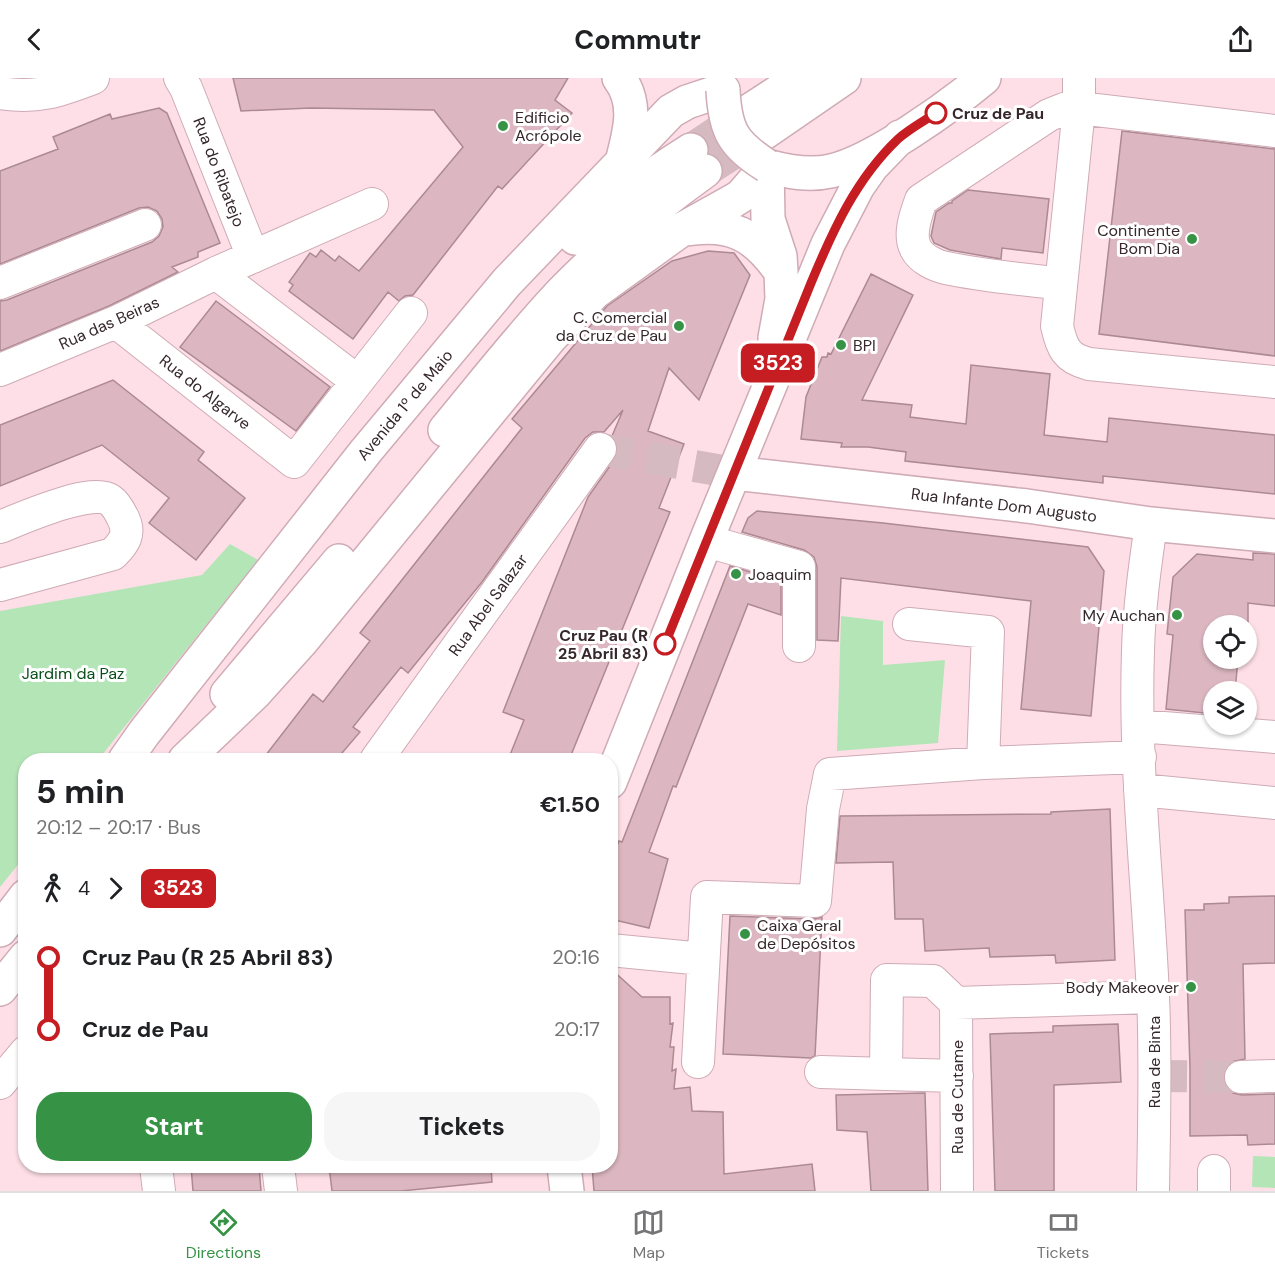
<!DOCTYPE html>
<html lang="en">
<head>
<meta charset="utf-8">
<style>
	body { margin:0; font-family:"DM Sans",sans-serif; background:#f6f6f6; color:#202124; height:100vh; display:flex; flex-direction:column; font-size:22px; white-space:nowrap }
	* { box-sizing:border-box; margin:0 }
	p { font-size:20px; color:#757577 }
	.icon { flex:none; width:33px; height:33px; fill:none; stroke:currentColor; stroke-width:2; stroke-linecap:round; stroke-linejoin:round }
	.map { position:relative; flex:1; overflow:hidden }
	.sheet { position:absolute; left:18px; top:675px; width:600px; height:420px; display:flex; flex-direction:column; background:#fff; border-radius:24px; box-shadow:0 2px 4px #0004 }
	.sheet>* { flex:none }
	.badge { padding:0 12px; border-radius:9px; font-size:21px; line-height:39px }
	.fabs { position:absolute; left:1203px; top:537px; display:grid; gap:12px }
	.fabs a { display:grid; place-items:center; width:54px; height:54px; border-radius:50%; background:#fff; box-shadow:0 2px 4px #0004; font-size:30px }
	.map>.badge { position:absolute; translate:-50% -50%; box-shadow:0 0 0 3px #fff }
	.legs { display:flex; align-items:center; gap:9px; height:66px; padding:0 18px; font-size:20px }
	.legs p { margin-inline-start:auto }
	.overview { display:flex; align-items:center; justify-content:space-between; height:102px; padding:0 18px }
	h1 { font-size:33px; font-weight:700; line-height:45px }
	.cta { display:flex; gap:12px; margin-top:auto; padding:12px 18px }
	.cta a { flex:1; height:69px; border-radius:24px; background:#369345; color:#fff; font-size:24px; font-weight:700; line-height:69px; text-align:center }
	.cta a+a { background:#f6f6f6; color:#202124 }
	ul { padding:0 18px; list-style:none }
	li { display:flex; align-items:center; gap:21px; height:72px; font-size:22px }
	li i { display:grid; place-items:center; width:9px; height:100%; margin:0 8px; background:currentColor }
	li i::after { content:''; width:15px; height:15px; margin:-8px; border:4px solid; border-radius:50%; background:#fff }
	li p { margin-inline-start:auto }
	li:first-child i { background:linear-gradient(#0000 50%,currentColor 0) }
	li:last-child i { background:linear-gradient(currentColor 50%,#0000 0) }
	header { display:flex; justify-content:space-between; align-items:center; height:78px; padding:0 18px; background:#fff; font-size:27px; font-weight:700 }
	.dock { display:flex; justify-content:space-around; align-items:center; height:84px; border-top:2px solid #e0e0e0; background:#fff; font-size:16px; color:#757577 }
	.dock a { display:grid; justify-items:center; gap:3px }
	.dock .on { color:#369345 }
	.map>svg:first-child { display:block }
	.green { fill:#b4e5b7 }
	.building { fill:#dcb7c1; stroke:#ac8993; stroke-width:1.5 }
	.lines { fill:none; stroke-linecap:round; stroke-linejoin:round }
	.minor-tunnel { stroke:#d6bac2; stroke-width:32; stroke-dasharray:32 16; stroke-linecap:butt }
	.major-tunnel { stroke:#d6bac2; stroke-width:33; stroke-dasharray:33 16; stroke-linecap:butt }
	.minor-casing { stroke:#cfabb5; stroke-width:34 }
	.major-casing { stroke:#cfabb5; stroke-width:36 }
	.minor { stroke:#fff; stroke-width:32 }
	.major { stroke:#fff; stroke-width:33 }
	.major-bridge-casing { stroke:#cfabb5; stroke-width:36; stroke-linecap:butt }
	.major-bridge { stroke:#fff; stroke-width:33 }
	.line-1-casing { stroke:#fff; stroke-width:14 }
	.line-1 { stroke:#c61d23; stroke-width:9 }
	.stop-1-dot { fill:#fff; stroke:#c61d23; stroke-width:3 }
	.poi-dot { fill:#369345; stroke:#fff; stroke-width:2 }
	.labels { text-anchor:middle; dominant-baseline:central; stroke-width:6; stroke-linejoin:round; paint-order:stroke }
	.stop-label { font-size:16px; font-weight:bold; fill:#35272b; stroke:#fff; text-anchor:start }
	.poi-label { font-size:16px; fill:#35272b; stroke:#fff; text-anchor:start }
	.street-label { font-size:16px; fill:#35272b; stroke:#fff }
	.park-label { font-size:16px; fill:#094d19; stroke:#fff }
</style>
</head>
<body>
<header><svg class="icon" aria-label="back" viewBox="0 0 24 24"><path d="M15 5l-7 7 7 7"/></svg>Commutr<svg class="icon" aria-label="share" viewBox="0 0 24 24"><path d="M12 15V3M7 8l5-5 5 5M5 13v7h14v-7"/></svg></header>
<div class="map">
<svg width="1275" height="1113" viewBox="0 0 1275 1113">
	<rect width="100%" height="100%" fill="#fedfe8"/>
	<path class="green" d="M230,466L258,482L98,682H26L25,778L0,809V533L202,497Z
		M841,538L883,543V587L945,582L938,665L837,673Z
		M1253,1078L1275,1079V1110L1252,1109Z"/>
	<path class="building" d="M233,0H568L555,22L572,35L502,111L498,108L413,217L405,218L399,223L388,214L353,261L289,213L293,207L289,204L310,175L316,179L321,172L335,183L339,178L359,193L463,69L434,32L311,30L241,33Z
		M159,30L167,35L220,165L198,174V179L172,189L178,194L109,228L0,273V223L7,222L152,164L159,158L163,149L162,141L157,133L148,129L139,130L0,186V93L58,71L53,59L110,36L112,41Z
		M1122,53L1275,71V278L1099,256Z
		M968,112L1049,121L1043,175L1002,170L1001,181L950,172L934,165L931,158L936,134L949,125H952V123Z
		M708,173L734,175L750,197L699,322L669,290L648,353L684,366L659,430L670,434L569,682H508L524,642L503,634L588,419L615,381L618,372L617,364L612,358L623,332L604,354H593L585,360L482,504L408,595L401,589L353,649L360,654L336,682H262L313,616L323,624L370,563L360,555L522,350L512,341L607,228L672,183Z
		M871,196L913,217L862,322L912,327L910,339L966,346L971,287L1050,296L1044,357L1107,364L1109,340L1275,357V416L1103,398V405L905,383L906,374L868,369H841L842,365L801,361L806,319L822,279H827L828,275L831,276Z
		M216,223L330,309L296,353L180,269Z
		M113,302L204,374L198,382L245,420L196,482L149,445L169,420L102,367L0,408V347Z
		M757,433L883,445L1088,469L1104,493L1091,638L1021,631L1031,523L841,500L838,563L817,562V489L814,479L804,472L742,454L748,440Z
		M1253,475L1275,476V528L1248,525V546L1214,548V580H1238L1235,614H1214V636L1166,631L1173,557L1167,556L1173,499L1197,476L1253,482Z
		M730,488L781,503V537L748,526L676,709L673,708L649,774L668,781L649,850L610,841V784L619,763L622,764Z
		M1110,731L1115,882L1056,885L1055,877L990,879L989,870L925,873L923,841H895L893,784L836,785L840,738L1051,736V734Z
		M1275,818V885L1243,886L1245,981L1231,984L1225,991L1223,999L1225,1008L1233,1015L1242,1017L1275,1016V1066L1248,1067L1247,1057L1190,1058V990L1185,832H1204V826L1229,825V819Z
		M730,838L814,841L822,839L815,978L811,980L723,976Z
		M610,890L642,919H670V946L673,945L670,969H674L672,993L676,991L674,1011L690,1009L692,1033L723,1034L724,1096L812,1086L815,1113H594L592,1088H610Z
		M1118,946L1121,1004L1054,1007V1113H995L990,956L1053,954V948Z
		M925,1015L928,1113H871L867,1054L837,1052L836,1017Z
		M191,1088H259L261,1113H193Z
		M329,1088H491L492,1104L401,1113H332Z"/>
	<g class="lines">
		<path class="minor-tunnel" d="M600,371L734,395
			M1155,998L1241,999"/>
		<path class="major-tunnel" d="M691,72L749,33
			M705,93L764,55"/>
		<g class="minor-casing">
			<path id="minor" d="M180,0L186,10L253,179
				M1079,0V30L1057,248C1062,270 1066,280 1089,286L1275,304
				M0,15C37,21 59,13 93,0
				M216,195L357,303
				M0,205L145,147
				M1061,206C1023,201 984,198 946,190C936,188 921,181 916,171C908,157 916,136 921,122L1049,37L1064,31L1079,30L1275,53
				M116,244L294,384L411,235
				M0,292L116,244L216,195L372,126
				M1151,446C1145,488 1139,530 1138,573C1134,688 1148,803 1153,918C1156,983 1154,1048 1153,1113
				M0,449C20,441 92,409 110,422C116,426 120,434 123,440C131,456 124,465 113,476L0,507
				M706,463L799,489V568
				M909,546L988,554L983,685
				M1139,648L1275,659
				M376,682L600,371
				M1140,712L1275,725
				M610,872L703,881
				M956,925L933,903L887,902L886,996L957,998
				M956,925L1153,919
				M956,925L957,1113
				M698,984L707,819L815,823L823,731L830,696L983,685L1140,679
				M821,994L886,996
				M1241,999L1275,998
				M0,1005L26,974
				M156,1088L159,1113
				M278,1088L281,1113
				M1214,1113V1093"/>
		</g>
		<g class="major-casing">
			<path id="major" d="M619,0C639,26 629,56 622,84
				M749,33L800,0
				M764,55L844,0
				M767,88C788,94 809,98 831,93C873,84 950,28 984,0
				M767,88L768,141L780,178L781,194L782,221L775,260
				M686,151C732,144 755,157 781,194
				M575,160C610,127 650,98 691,72
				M445,352C484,305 522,256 564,212C607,168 655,129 705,93
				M734,395L1027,428L1151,446L1275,458
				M227,616L339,483
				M125,682L144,655L366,373L507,204L671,33L687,24L723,12
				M185,682L255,615L301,564L550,260L595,214L681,152L733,123L741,118L767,88
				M610,704L706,463L828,166L858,108L872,88L900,59
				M0,852L26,818
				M0,911L26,879
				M564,1088L567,1113"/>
		</g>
		<use href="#minor" class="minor"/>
		<use href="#major" class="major"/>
		<g class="major-bridge-casing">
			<path id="major-bridge" d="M723,12C725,53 733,66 767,88"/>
		</g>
		<use href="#major-bridge" class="major-bridge"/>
	</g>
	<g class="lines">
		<g class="line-1-casing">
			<path id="line-1" d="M665,566L811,205C833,152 856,101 898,61C909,51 924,43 936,35"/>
		</g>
		<use href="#line-1" class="line-1"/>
	</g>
	<g class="stop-1-dot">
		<circle cx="936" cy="35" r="10"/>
		<circle cx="665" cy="566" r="10"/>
	</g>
	<g class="poi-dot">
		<circle cx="503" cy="48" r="6"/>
		<circle cx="1192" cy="161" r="6"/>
		<circle cx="679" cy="248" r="6"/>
		<circle cx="841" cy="267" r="6"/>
		<circle cx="736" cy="496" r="6"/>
		<circle cx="1177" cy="537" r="6"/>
		<circle cx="745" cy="856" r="6"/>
		<circle cx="1191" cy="909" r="6"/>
	</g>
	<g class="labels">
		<g class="stop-label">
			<text x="952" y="35">Cruz de Pau</text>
			<text x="648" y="557" text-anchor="end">Cruz Pau (R<tspan x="648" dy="18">25 Abril 83)</tspan></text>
		</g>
		<g class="poi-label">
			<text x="515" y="39">Edificio<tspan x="515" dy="18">Acrópole</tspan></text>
			<text x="1180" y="152" text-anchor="end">Continente<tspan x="1180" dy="18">Bom Dia</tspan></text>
			<text x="667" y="239" text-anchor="end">C. Comercial<tspan x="667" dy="18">da Cruz de Pau</tspan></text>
			<text x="853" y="267">BPI</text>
			<text x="748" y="496">Joaquim</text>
			<text x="1165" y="537" text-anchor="end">My Auchan</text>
			<text x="757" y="847">Caixa Geral<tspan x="757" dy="18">de Depósitos</tspan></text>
			<text x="1179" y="909" text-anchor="end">Body Makeover</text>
		</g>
		<g class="street-label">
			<text transform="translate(219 94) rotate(69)">Rua do Ribatejo</text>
			<text transform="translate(109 245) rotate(-24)">Rua das Beiras</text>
			<text transform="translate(205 314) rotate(38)">Rua do Algarve</text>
			<text transform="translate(405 327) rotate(-50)">Avenida 1º de Maio</text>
			<text transform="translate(1004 427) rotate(7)">Rua Infante Dom Augusto</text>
			<text transform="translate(488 527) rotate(-54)">Rua Abel Salazar</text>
			<text transform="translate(1154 984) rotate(-90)">Rua de Binta</text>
			<text transform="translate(957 1019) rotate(-90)">Rua de Cutame</text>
		</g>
		<g class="park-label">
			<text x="73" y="595">Jardim da Paz</text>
		</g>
	</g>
</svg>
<div class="fabs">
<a><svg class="icon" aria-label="locate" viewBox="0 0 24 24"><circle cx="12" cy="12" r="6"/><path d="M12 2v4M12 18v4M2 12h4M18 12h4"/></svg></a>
<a><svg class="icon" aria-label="layers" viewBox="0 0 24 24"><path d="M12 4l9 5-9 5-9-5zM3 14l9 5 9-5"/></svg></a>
</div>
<b class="badge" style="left:778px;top:285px;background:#c61d23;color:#fff">3523</b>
<section class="sheet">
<div class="overview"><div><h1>5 min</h1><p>20:12 – 20:17 · Bus</p></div><b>€1.50</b></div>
<div class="legs"><svg class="icon" aria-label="walk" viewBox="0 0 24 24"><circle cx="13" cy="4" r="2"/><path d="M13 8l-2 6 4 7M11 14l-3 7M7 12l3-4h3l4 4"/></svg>4<svg class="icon" aria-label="forward" viewBox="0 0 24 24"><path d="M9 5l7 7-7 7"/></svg><b class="badge" style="background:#c61d23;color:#fff">3523</b></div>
<ul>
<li><i style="color:#c61d23"></i><b>Cruz Pau (R 25 Abril 83)</b><p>20:16</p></li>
<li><i style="color:#c61d23"></i><b>Cruz de Pau</b><p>20:17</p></li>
</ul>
<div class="cta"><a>Start</a><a>Tickets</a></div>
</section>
</div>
<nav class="dock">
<a class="on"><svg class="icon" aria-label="directions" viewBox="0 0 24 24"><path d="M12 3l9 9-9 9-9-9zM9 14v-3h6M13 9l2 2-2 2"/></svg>Directions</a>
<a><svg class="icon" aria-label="map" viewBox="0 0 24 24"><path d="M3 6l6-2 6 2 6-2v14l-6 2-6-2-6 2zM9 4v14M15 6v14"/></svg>Map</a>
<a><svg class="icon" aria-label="tickets" viewBox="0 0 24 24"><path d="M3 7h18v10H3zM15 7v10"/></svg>Tickets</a>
</nav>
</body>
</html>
